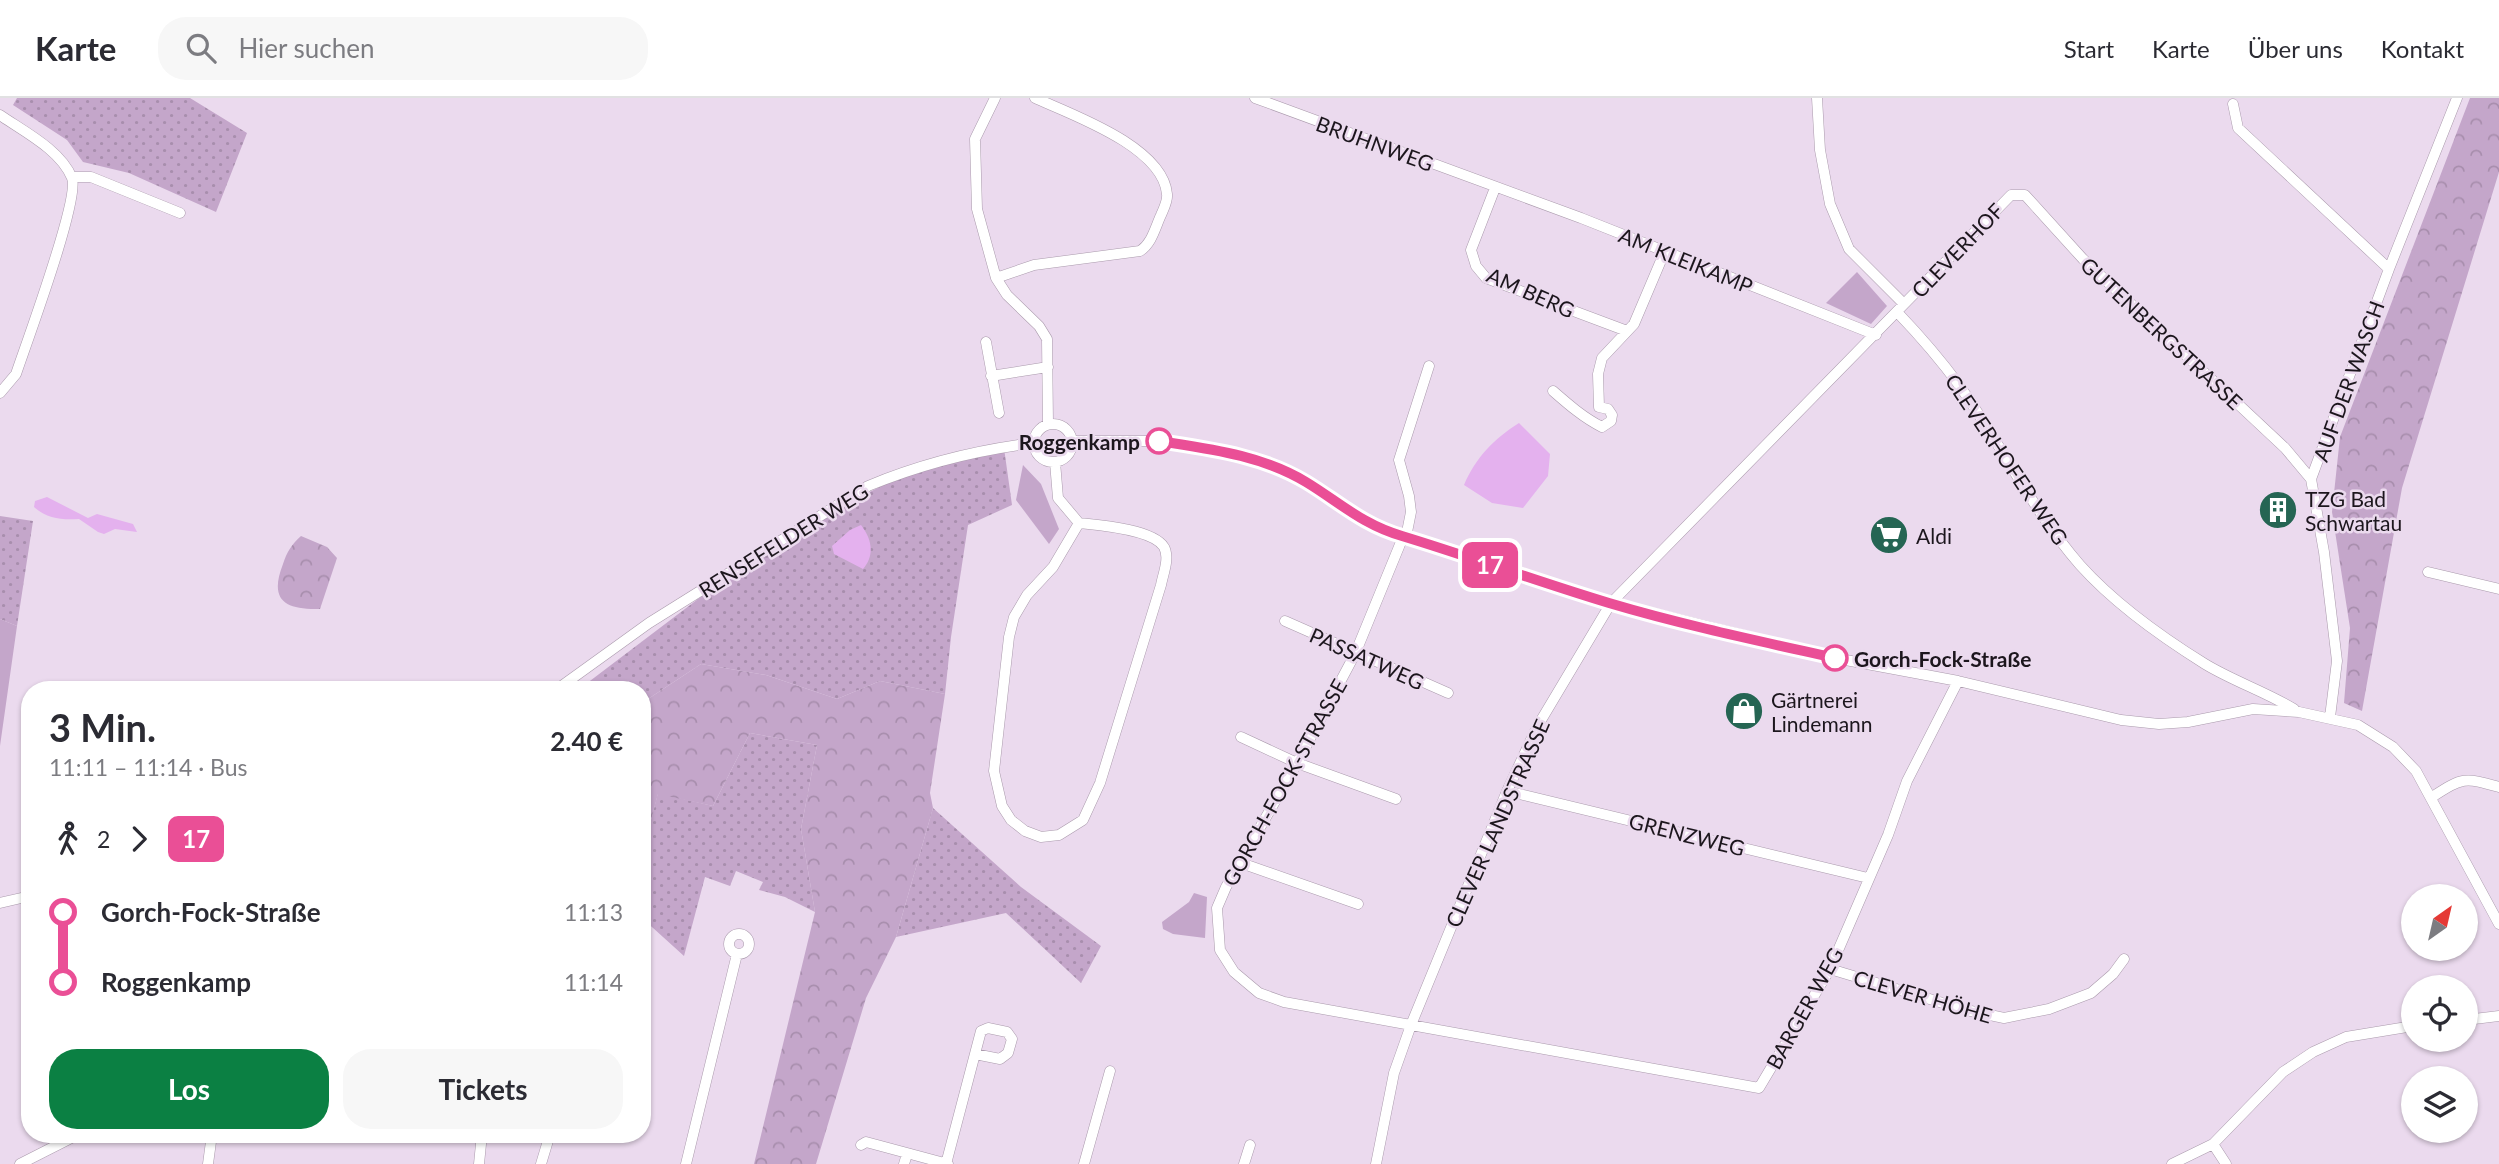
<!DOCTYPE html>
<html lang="de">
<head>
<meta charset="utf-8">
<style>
	body { margin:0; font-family:Lato,sans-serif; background:#f7f7f7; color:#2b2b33; height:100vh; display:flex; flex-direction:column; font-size:26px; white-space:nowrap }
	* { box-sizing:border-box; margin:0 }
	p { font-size:23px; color:#7c7c81 }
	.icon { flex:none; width:38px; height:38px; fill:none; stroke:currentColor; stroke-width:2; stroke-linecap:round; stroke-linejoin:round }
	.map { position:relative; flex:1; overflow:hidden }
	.sheet { position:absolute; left:21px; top:583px; width:630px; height:462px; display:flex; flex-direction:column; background:#fff; border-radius:28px; box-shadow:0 2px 5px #0004 }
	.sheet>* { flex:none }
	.badge { padding:0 14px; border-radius:10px; font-size:24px; line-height:46px }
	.needle { width:46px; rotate:34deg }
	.tools { position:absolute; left:2401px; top:786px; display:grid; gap:14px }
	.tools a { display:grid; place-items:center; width:77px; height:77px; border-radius:50%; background:#fff; box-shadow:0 2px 5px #0004; font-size:35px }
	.map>.badge { position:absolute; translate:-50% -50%; box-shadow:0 0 0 4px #fff }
	.legs { display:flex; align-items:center; gap:10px; height:77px; padding:0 28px; font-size:23px }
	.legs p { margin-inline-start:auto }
	.summary { display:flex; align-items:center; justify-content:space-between; height:119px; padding:0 28px }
	h1 { font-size:38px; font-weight:700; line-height:52px }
	.primary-button { display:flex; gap:14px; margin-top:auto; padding:14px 28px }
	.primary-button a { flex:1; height:80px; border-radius:28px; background:#0b8043; color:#fff; font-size:28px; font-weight:700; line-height:80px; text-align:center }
	.primary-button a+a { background:#f7f7f7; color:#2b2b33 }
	ul { padding:0 28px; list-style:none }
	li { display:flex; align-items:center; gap:24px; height:70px; font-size:26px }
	li i { display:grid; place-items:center; width:10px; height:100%; margin:0 9px; background:currentColor }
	li i::after { content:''; width:18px; height:18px; margin:-9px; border:5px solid; border-radius:50%; background:#fff }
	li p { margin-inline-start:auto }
	li:first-child i { background:linear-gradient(#0000 50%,currentColor 0) }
	li:last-child i { background:linear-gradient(currentColor 50%,#0000 0) }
	header { display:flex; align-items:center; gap:42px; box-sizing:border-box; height:98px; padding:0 35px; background:#fff; border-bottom:2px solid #e1e1e2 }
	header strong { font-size:33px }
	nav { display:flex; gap:38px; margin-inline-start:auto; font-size:24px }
	.search { width:490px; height:63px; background:#f7f7f7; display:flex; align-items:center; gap:18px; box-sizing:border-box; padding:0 24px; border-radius:28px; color:#7c7c81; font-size:26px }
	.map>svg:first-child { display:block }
	.grass { fill:url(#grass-dots) }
	.forest { fill:url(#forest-crowns) }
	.green { fill:#c4a6ca }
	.water { fill:#e4b1ee }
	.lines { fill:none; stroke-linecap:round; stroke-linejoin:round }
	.minor-casing { stroke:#aa9aac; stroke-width:11 }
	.minor { stroke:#fff; stroke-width:10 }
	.line-1-casing { stroke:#fff; stroke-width:16 }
	.line-1 { stroke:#ea4f96; stroke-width:10 }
	.stop-1-dot { fill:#fff; stroke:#ea4f96; stroke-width:3.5 }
	.labels { text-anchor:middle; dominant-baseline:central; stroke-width:5; stroke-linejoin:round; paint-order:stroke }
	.street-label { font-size:21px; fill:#1c161d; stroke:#ebdaee }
	.stop-label { font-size:21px; font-weight:bold; fill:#1c161d; stroke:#ebdaee; text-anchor:end }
	.poi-label { font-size:21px; fill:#1c161d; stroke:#ebdaee; text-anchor:start }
</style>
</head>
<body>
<header>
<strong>Karte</strong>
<div class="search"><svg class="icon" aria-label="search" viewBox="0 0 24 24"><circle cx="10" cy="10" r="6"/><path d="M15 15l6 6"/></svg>Hier suchen</div>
<nav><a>Start</a><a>Karte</a><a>Über uns</a><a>Kontakt</a></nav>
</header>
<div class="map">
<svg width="2499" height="1066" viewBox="0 0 2499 1066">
	<defs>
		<pattern id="grass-dots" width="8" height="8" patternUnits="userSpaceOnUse" patternTransform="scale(1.75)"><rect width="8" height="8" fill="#c4a6ca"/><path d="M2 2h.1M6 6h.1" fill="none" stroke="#a88ead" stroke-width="1.8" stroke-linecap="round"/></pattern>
		<pattern id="forest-crowns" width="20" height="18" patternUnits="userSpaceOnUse" patternTransform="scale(1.75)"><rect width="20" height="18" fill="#c4a6ca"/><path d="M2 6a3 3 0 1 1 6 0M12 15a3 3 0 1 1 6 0" fill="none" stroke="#a88ead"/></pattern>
	</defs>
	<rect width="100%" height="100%" fill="#ebdaee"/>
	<path class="grass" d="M17,0H190L247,35L216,114L129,75L83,64L67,42L13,7Z
		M1004,350L1012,407L968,427L951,539L945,596L880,583L837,601L766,577L701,566L642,605V592H578L781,438L920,369Z
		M0,418L33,423L17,528L0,521Z
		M750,635L817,647L801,731L815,814L785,799L759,792L763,784L736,773L730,788L705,779L684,858L642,820V756L658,695L713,708Z
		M933,710L1021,789L1101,848L1081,885L1006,815L896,839Z"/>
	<path class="forest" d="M2470,0H2499V74L2402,390L2362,613L2344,605L2350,530L2332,414L2340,339Z
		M301,438L327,449L337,460L320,511C284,512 269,502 283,466C287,454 291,447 301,438Z
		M701,566L766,577L837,601L880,583L945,596L930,695L933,710L896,839L866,900L816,1066H754L815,814L801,731L817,647L750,635L713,708L658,696L642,756V605Z"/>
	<path class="green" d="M1857,174L1887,208L1871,226L1826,205Z
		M1023,367L1041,386L1059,431L1049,446L1016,402Z
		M0,521L17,528L0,648Z
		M1194,795L1207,799L1205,840L1173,836L1163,831L1162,824L1189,804Z"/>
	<path class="water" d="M1519,325L1550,356L1548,378L1523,410L1492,405L1464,387C1476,359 1494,341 1519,325Z
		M47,399L88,420L97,416L133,426L137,434L115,431L104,436L98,434L79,421C62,422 47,421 34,409L35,403Z
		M861,427C872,441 875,457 863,471L834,456L832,448L850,432Z"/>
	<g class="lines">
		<g class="minor-casing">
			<path id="minor" d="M995,0L975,41L977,111L996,180L1007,197L1039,228L1047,241L1048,326
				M1255,0L1581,120L1876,237
				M1817,0L1820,52L1830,106L1849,151L1904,206
				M2233,6L2238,30L2389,171
				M0,17C23,33 61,52 72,80C80,101 26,246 16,276L0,295
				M72,79H91L180,115
				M1495,90L1471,152L1476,168L1486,180L1627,233
				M996,180L1034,167L1140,153C1152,145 1155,130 1161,117C1164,110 1168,103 1167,96C1163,49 1073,17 1035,0
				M1897,214C1919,237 1940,261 1959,287C2001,346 2032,412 2080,467C2115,506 2160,538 2205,566C2233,583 2266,594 2294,611
				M986,244L999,315
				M991,278L1048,269
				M1553,293C1569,307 1584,320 1602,329L1611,323L1612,317L1608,311L1599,309L1598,276L1602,260L1634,226L1665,153
				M1034 345a19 19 0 1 1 38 0a19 19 0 1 1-38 0Z
				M1072,343H1159L1200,349L1249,359L1306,384L1345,412L1403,439L1611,505L1835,560L1958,583L2121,622L2159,626L2188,624L2253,611L2299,614L2358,627L2393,649L2416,673L2499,826
				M1055,364L1058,400L1079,425L1053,469L1027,497L1014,519L1009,539L994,673L1002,708L1011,722L1025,733L1041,739L1059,737L1083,722L1100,685L1161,487C1163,476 1170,460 1164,449C1153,431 1098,427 1079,425
				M1403,439L1355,556L1297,665L1226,789L1217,810L1220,852L1234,874L1259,895L1284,904L1759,990L1830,871L1888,737L1907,683L1958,583
				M1406,439L1411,414L1409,398L1399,362L1429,268
				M2428,474L2499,491
				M1285,523L1448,595
				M556,592L649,525L868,388C921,366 976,352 1034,345
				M2330,619L2337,563L2324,454L2311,381L2389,171L2457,0
				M1241,639L1297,665L1396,701
				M1507,693L1868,780
				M2432,699C2463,679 2464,679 2499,689
				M1241,765L1358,806
				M0,805L30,798
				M729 846a10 10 0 1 1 20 0a10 10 0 1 1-20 0Z
				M1830,871L1966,912L2004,920L2049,911L2091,895L2113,876L2124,861
				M2466,922L2499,918
				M2213,1046L2226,1066
				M861,1047L866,1044L948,1066
				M20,1066L79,1036
				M208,1066L212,1036
				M479,1066L482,1036
				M541,1066L550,1036
				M686,1066L737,856
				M904,1066L907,1056
				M946,1066L981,933L988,930L1007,934L1012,941L1008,955L1000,961L975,956
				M1084,1066L1110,973
				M1244,1066L1250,1047
				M1376,1066L1394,975L1411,927L1507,693L1537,629L1611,505L2011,97H2025L2083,161L2285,350L2311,381
				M2172,1066L2213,1046L2283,974L2313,954L2346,939L2413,928"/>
		</g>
		<use href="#minor" class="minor"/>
	</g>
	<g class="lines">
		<g class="line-1-casing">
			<path id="line-1" d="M1159,343C1210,351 1261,357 1306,384C1339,404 1363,427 1402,438C1471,459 1539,484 1609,505C1683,527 1759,543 1835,560"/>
		</g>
		<use href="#line-1" class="line-1"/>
	</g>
	<defs>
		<g id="building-disc" transform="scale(2.0125)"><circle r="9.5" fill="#256553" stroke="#ebdaee"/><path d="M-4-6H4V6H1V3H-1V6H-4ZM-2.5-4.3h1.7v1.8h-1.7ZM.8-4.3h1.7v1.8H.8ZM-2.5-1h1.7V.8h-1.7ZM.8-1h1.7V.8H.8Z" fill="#fff"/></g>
		<g id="supermarket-disc" transform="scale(2.0125)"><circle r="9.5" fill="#256553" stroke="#ebdaee"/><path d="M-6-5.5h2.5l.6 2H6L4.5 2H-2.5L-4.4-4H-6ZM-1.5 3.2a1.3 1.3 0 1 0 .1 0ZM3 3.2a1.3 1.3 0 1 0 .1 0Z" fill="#fff"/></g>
		<g id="shop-disc" transform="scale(2.0125)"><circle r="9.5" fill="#256553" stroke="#ebdaee"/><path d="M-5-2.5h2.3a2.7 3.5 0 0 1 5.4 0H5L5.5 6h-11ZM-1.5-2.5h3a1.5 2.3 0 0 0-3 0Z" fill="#fff"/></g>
	</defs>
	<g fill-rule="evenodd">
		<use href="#building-disc" x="2278" y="412"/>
		<use href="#supermarket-disc" x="1889" y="437"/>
		<use href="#shop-disc" x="1744" y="613"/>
	</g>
	<g class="stop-1-dot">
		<circle cx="1159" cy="343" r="12"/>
		<circle cx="1835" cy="560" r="12"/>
	</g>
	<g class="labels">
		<g class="street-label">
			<text transform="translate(1375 45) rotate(20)">BRUHNWEG</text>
			<text transform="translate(1957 152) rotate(-46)">CLEVERHOF</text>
			<text transform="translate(1686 162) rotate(22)">AM KLEIKAMP</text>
			<text transform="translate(1531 194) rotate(24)">AM BERG</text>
			<text transform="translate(2162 235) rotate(43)">GUTENBERGSTRASSE</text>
			<text transform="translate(2348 283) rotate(-70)">AUF DER WASCH</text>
			<text transform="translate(2007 361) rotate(56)">CLEVERHOFER WEG</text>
			<text transform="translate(783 442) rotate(-32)">RENSEFELDER WEG</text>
			<text transform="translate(1367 560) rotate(24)">PASSATWEG</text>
			<text transform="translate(1284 684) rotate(-61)">GORCH-FOCK-STRASSE</text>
			<text transform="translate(1497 725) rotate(-66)">CLEVER LANDSTRASSE</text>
			<text transform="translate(1687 736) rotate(14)">GRENZWEG</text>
			<text transform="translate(1923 898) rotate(16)">CLEVER HÖHE</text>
			<text transform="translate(1804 910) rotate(-61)">BARGER WEG</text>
		</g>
		<g class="stop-label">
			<text x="1140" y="343">Roggenkamp</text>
			<text x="1854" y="560" text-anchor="start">Gorch-Fock-Straße</text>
		</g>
		<g class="poi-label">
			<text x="2305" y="400">TZG Bad<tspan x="2305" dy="24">Schwartau</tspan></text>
			<text x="1916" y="437">Aldi</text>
			<text x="1771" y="601">Gärtnerei<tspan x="1771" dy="24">Lindemann</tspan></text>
		</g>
	</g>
</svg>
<div class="tools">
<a><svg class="needle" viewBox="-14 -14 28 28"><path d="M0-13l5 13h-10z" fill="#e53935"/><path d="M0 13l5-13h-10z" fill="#7c7c81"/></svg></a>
<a><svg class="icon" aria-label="locate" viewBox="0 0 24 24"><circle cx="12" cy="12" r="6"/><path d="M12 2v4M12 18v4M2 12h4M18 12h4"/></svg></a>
<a><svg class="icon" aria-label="layers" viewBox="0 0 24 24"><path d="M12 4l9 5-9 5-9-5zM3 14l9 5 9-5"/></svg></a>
</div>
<b class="badge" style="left:1490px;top:467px;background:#ea4f96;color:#fff">17</b>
<section class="sheet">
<div class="summary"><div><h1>3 Min.</h1><p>11:11 – 11:14 · Bus</p></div><b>2.40 €</b></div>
<div class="legs"><svg class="icon" aria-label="walk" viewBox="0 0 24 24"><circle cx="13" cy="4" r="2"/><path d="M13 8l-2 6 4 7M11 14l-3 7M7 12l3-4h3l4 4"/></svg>2<svg class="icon" aria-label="forward" viewBox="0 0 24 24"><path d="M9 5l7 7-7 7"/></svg><b class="badge" style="background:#ea4f96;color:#fff">17</b></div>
<ul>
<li><i style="color:#ea4f96"></i><b>Gorch-Fock-Straße</b><p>11:13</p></li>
<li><i style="color:#ea4f96"></i><b>Roggenkamp</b><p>11:14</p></li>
</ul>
<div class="primary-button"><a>Los</a><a>Tickets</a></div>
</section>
</div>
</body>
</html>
